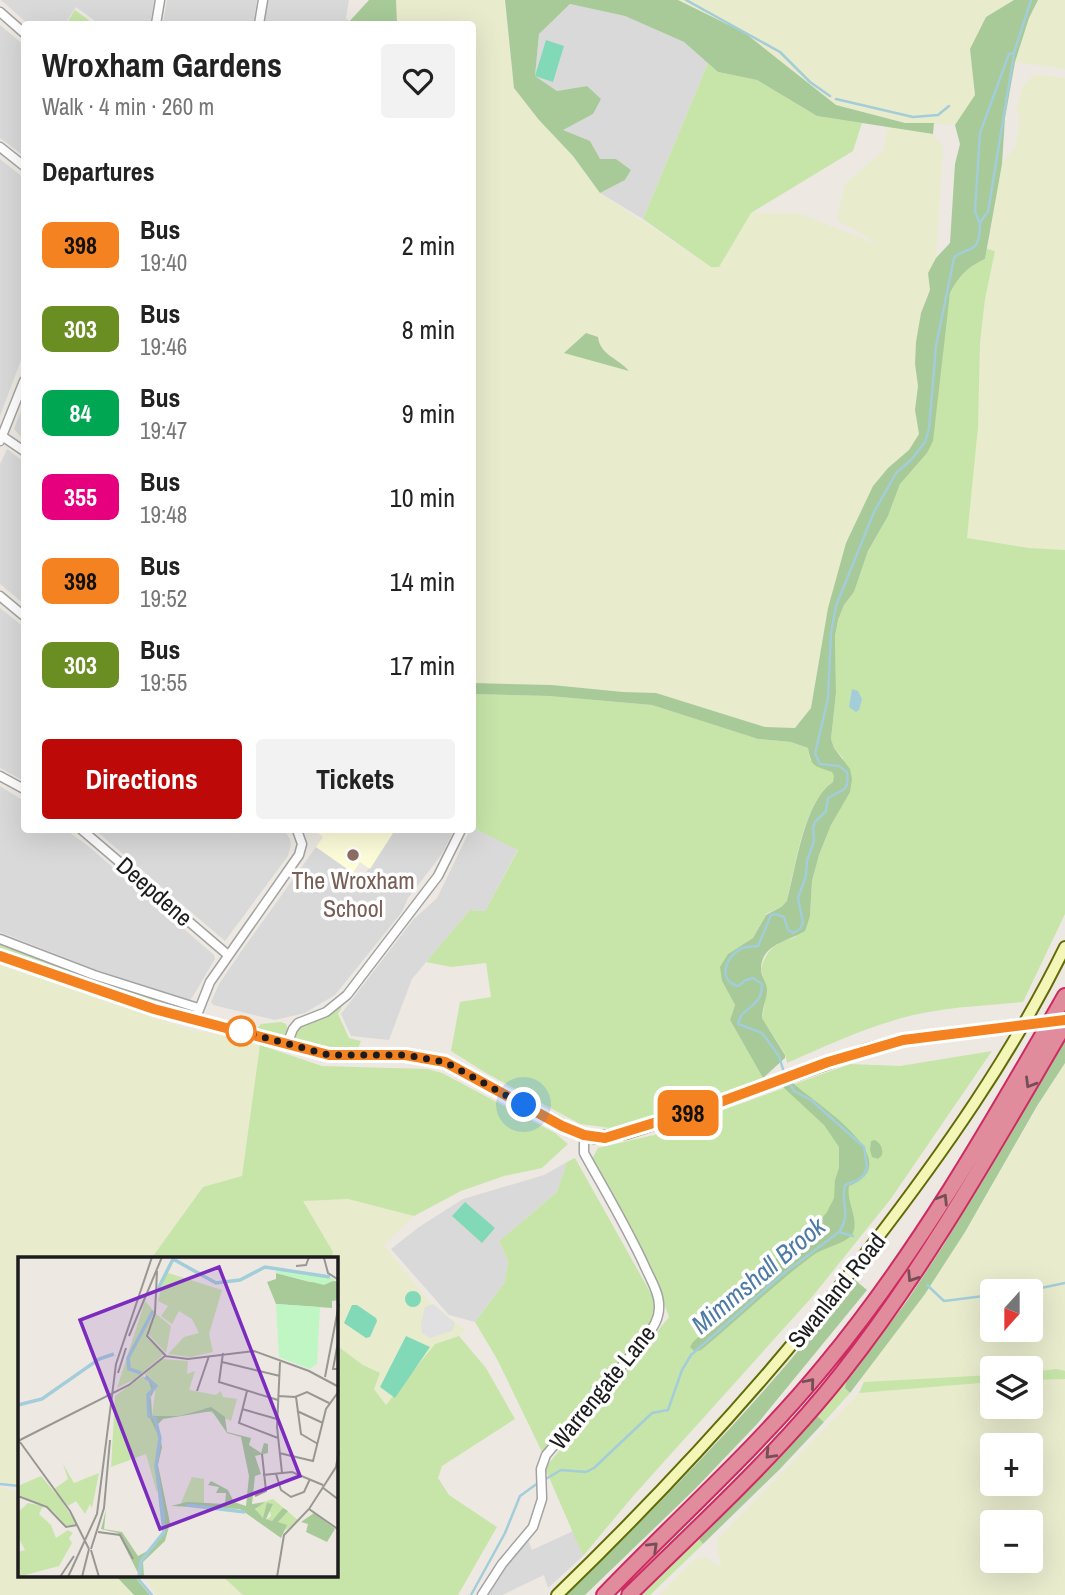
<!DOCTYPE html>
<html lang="en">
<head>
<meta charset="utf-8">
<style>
	body { margin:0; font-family:"Archivo Narrow",sans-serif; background:#f2f2f2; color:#222; height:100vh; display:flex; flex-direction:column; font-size:26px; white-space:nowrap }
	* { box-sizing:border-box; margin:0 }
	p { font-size:23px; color:#767676 }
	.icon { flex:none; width:38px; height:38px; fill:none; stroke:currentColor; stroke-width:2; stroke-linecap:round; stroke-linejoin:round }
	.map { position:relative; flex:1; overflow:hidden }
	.sheet { position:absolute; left:21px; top:21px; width:455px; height:812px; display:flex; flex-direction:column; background:#fff; border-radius:7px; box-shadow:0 7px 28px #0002 }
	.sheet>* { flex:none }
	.badge { padding:0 14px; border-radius:10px; font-size:24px; line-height:46px }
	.needle { width:46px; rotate:201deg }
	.buttons { position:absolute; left:980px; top:1279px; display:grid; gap:14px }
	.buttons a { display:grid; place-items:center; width:63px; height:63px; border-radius:7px; background:#fff; box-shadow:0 7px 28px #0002; font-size:35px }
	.you { position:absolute; width:35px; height:35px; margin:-18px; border:5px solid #fff; border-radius:50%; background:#1a73e8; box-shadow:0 0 0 10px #1a73e833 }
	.map>.badge { position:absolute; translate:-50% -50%; box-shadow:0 0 0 4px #fff }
	h2 { padding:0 21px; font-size:26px; line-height:63px }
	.round { display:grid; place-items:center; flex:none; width:74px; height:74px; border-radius:7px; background:#f2f2f2 }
	.overview { display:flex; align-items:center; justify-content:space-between; height:119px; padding:0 21px }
	h1 { font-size:33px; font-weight:700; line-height:52px }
	.primary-button { display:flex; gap:14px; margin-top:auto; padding:14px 21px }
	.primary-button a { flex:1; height:80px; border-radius:7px; background:#be0909; color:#fff; font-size:28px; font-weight:700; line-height:80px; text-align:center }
	.primary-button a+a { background:#f2f2f2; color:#222 }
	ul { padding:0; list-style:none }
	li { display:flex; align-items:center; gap:21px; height:84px; padding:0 21px }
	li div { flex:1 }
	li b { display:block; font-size:26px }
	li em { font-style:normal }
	li .badge { min-width:77px; font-weight:700; text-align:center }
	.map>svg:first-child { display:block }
	.residential { fill:#dad9d9 }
	.education { fill:#fdfdda }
	.farmland { fill:#e9ebcd; fill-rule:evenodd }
	.grass { fill:#c7e5a9 }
	.forest { fill:#a7ca98 }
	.pitch { fill:#82d9b7 }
	.parking { fill:#e0e0e0 }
	.water { fill:#a3cdd9 }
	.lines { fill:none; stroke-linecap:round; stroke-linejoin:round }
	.stream { stroke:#a3cdd9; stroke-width:2.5 }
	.street-casing { stroke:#a3a3a3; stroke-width:11 }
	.secondary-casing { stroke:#616c09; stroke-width:14 }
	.highway-casing { stroke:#ce2b63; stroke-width:18 }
	.street { stroke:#fff; stroke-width:8 }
	.secondary { stroke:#f3f6b6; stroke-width:10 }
	.highway { stroke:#e18c9c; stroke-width:14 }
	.secondary-bridge-casing { stroke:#616c09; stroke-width:14; stroke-linecap:butt }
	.secondary-bridge { stroke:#f3f6b6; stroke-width:10 }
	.oneway { stroke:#754e56 }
	.line-casing { stroke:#fff; stroke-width:16 }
	.line { stroke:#f58220; stroke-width:10 }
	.walk { stroke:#1c1c1c; stroke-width:7; stroke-dasharray:0 12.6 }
	.education-dot { fill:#8d6e63; stroke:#fff; stroke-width:2.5 }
	.stop-dot { fill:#fff; stroke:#f58220; stroke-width:3.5 }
	.labels { text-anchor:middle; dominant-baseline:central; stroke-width:7; stroke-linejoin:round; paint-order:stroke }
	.education-label { font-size:24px; fill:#785e54; stroke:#fff }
	.street-label { font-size:24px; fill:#1c1c1c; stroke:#fff }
	.water-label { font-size:26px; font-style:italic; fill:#4d7aa6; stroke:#fff }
	.inset-river { fill:none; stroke:#a3cdd9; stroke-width:3.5 }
	.inset-road { fill:none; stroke:#999793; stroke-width:2 }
	.view { fill:#7b2cbf; fill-opacity:0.15; stroke:#7b2cbf; stroke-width:3.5 }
	.inset-edge { fill:none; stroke:#1c1c1c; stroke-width:3.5 }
</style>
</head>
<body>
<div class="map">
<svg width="1065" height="1595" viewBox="0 0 1065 1595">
	<rect width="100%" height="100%" fill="#ede9e2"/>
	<path class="residential" d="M1,0H154L150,24H99L76,7L65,24H28Z
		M167,0H257L253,24H163Z
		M268,0H349L346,18L350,22L347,24H264Z
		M570,4L625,16L684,42L708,63L643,219L600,193L625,180L631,170L616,159H600L562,130L593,114L587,86L557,91L535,76L539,34Z
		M0,25L24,45V156L0,138Z
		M0,159L24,178V352L0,416Z
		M24,403V440L14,429Z
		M7,449L24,462V604L0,584V464Z
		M0,608L24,627V781L0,768Z
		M0,786L24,801V830H66L87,845L214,955L215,959L192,998L190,1000L94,969L0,932Z
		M473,828L518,849L485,911L470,910L412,979L389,1040L351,1036L341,1014L413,920L437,898L470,830Z
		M95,830H284L290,839L291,845L288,856L225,941Z
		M395,830H454L442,854L408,898L402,912L335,995L305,1013L275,1020L213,1005L211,1002L219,984L240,953L316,847L353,873L360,881Z
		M567,1162L557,1192L499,1241L508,1261L505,1282L475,1322L449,1315L391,1249L419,1227L463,1199L544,1175Z
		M573,1531L583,1556L548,1588L544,1575L502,1595H489L512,1555L528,1540L532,1550Z"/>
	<path class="education" d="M314,830H395L370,869L360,862L353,873L316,847L323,837Z"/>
	<path class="farmland" d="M396,0H504L514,88L539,120L573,156L600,193L711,267H719L751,213H798L884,247L837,220L845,184L884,150L888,127L933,134L943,147L936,258L928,273L930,290L921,313L915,364L918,386L915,410L919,434L909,450L888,468L873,486L846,543L828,608L811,708L795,728L765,727L656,693L623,692L552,685L473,683L472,24H397ZM579,341L598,343L605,353L622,363L628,370L566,350Z
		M678,0H1014L986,17L970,49L975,95L955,125L905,123L836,105L745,33Z
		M1038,0H1065V69L1015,62L1029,18Z
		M1041,75L1065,78V550L1029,548L966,539L978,427L980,343L985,299L995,251L987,249L1002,164L1016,145L1020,120L1017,111L1022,87L1033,76Z
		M0,963L193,1031L221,1034L260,1045L242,1177L203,1187L151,1259H19V1485L0,1482Z
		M1065,1063V1595H659L696,1558H708L717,1566L722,1564L718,1554L717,1539L859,1393L863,1383L860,1379L925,1294L965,1232L1038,1106ZM992,1292H1031V1330H992ZM992,1368H1031V1407H992ZM992,1446H1031V1484H992ZM992,1522H1031V1561H992Z
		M348,1199L414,1216L384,1245L430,1303L466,1330L459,1336L435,1344L386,1405L374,1389L379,1373L363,1365L336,1345V1259H331L333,1252L302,1201Z
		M0,1487L19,1493V1576H116L134,1595H0Z
		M144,1576H222L243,1595H157Z"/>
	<path class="grass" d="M75,10L94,24H66Z
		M708,63L718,72L757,80L817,116L862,123L853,151L751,213L719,267H711L643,219Z
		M987,249L995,251L985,299L980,343L978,427L967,538L1029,548L1065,550V914L1023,1002C982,1006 938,1007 898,1019C860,1030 823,1047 787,1063L785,1054L762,1018L767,991L761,969C766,950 776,942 795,937L810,916L812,881L819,855L831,825L843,758L834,748L831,739L836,693L835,636L838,620L844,605L854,592L868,551L888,516L900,484L918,463L942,348L950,293L959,277L968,266L985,259Z
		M473,694L549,696L652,705L758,739L791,742L808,748L810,760L832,771L835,776L833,782C804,800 795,869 787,901L781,907L766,914L753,938L728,954L722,981L735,1005L730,1020L763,1078L618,1129L580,1124L486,1073L451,1051L460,1002L491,997L486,963L451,967L426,962L470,910L485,911L518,850L473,828Z
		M0,942L46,962L156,999L154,1005L8,955L0,951Z
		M340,1006L342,1007L338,1014L349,1038L361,1041L357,1051L336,1052L297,1041L295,1037L299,1028Z
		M281,1022L286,1024L288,1030L283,1037L256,1030L261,1024Z
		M260,1045L322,1066L427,1069L442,1073L555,1133L568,1144L542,1168L504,1176L461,1191L414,1216L348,1199L303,1201L333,1252L331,1259H151L203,1187L242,1176Z
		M992,1051L890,1200L812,1297L634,1495L583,1556L545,1468L669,1317C649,1261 621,1211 592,1159L598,1148L654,1135L850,1064L900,1066Z
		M575,1158L654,1299L655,1314L648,1327L543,1454L497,1359L475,1322L505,1282L508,1261L499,1241L557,1192L567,1162Z
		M459,1336L486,1368L515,1419L442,1466L438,1478L449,1495L497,1527L458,1595H243L222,1576H336V1345L363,1365L380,1373L374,1389L386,1405L435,1344Z
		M1057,1369L1065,1371V1379L1031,1380V1372Z
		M992,1375V1382L859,1393L864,1382Z
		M846,1382L845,1388L850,1393L824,1422L817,1416Z
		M699,1539L703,1544L699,1548L650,1595H641Z"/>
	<path class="forest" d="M369,0H396L397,24H347Z
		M505,0H678L745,33L836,105L905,123H934L933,134L817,116L757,80L718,72L684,42L625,16L570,4L539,34L535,76L557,91L587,86L601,99L593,114L563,130L590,141L600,159H616L631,170L625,180L600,193L573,156L539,120L514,88Z
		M1014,0H1038L1029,18L1015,62L1005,118L1002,164L985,259C967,267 959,276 950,293L933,441L927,453L900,484L888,516L868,551L854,592L844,605L838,620L835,636L836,693L831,739L834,748L850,769L852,779L850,792L831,825L819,855L812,881L810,916L805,931C789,941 761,944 761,969C761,976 767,983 767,990C767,999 762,1008 762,1018L785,1055V1058L763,1078L730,1020L735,1005L722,981L720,967L728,954L753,938L766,915L781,907L787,901C796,868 804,801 833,782L834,776L832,772C814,765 812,769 808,748L791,742L758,739L652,705L549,696L473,694V683L552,685L623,692L656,693L765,727L795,728L811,708L828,608L846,543L873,486L888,468L909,450L919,434L915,410L918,386L915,364L916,342L921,313L930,290L928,273L936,258L950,243L955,164L960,144L955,125L975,95L970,49L986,17Z
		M586,333L598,337C600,355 618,358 629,371L564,353Z
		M1065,1040V1063L1037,1106L965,1232L925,1294L850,1393L845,1388L846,1382L907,1301L943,1246Z
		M793,1083C814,1103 911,1161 849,1186C846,1202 859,1218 853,1233C847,1244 823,1247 812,1256C773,1285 739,1319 701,1350L695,1352L690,1347L693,1342L737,1301L772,1262L811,1232L827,1212L834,1198L835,1180L839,1168V1147L824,1125L783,1087Z
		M875,1140C881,1144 883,1148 882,1155L878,1159L872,1157L870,1150L871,1141Z
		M855,1280L867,1290L758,1423L695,1489L585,1595H566C668,1496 768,1394 855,1280Z
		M817,1416L824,1422L779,1470L703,1544L699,1539L773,1465Z
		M116,1576H134L150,1595H134Z"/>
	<path class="pitch" d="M546,40L564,46L553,82L535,76Z
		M465,1202L495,1228L482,1243L452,1216Z
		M405 1299a8 8 0 1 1 16 0a8 8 0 1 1-16 0Z
		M352,1305H357L376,1318L377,1321L370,1337L366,1338L344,1323Z
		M406,1336L430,1347L395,1398L380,1387Z"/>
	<path class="parking" d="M433,1304L455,1323L452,1331L430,1338L422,1333L421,1324L425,1307Z"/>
	<path class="water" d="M852,689L858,691L862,699L859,710L856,712L849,707Z"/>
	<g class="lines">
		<path class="stream" d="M686,0L780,52L810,82L830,96
			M836,99L913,117L938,115L949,106
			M979,222L975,211L980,133L1009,54L1014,53
			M785,1076L779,1056L762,1033L738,1024C741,1006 763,1008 762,984L753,978L746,980L738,986C715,980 727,952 746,947C750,946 754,947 758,946L771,915L775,914L784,917L788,930L793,933L800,929L803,923L798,898L806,876L807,861L814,841L813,828L815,822L826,811L828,798C841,789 850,793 847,772L839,766L820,764L815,754L828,698L831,633L836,606L874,512L896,473L911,460L925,442L929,429L936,346L954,258C960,250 973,252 977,243C984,229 973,228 988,212L1014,53L1031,0
			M839,1232L853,1236
			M927,1285L944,1301L992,1295
			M1022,1292L1065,1283
			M544,1480L561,1470L586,1472L594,1468L652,1413L668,1410L682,1370L691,1355L783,1274L839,1232C852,1213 840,1205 845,1185L858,1180L864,1175L867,1167L864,1147L811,1100L794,1091L788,1081
			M0,1484L19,1486
			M136,1576L152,1595
			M471,1595L505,1533L520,1496L538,1483"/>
		<g class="street-casing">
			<path id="street" d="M0,12L24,33
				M156,24L160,0
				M259,24L263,0
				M0,147L24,166
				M2,436L24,451
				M0,441L24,381
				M0,596L24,616
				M0,776L24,789
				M82,830L228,955
				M0,939L94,975L198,1008
				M195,1020L210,982L299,855L302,844L297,830
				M287,1044L293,1029L298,1023L326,1012L347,995L438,876L461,830
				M482,1595L502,1564L533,1527L542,1499L541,1469L546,1455L644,1340C652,1329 660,1319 659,1305C659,1293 651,1280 646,1269C628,1229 605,1191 584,1153V1135"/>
		</g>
		<g class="secondary-casing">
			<path id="secondary" d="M0,956L154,1009L329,1055H405L445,1062L575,1132L596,1138L626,1133L712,1105L865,1050L903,1040L1004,1027
				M557,1595C669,1487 774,1372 869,1249C943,1153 1012,1055 1065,947"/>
		</g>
		<g class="highway-casing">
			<path id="highway" d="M604,1595C678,1518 757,1448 825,1365C918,1253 992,1123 1065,996
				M629,1595C702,1523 779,1453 842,1373C928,1264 995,1143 1065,1024"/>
		</g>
		<use href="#street" class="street"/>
		<use href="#secondary" class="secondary"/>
		<use href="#highway" class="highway"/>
		<g class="secondary-bridge-casing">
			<path id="secondary-bridge" d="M1004,1027L1065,1020"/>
		</g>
		<use href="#secondary-bridge" class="secondary-bridge"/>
	</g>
	<defs><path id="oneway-chevron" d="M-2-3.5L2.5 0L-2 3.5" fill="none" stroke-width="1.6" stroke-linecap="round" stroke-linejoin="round" transform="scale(1.75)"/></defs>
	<g class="oneway">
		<use href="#oneway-chevron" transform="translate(1030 1083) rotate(121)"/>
		<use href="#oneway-chevron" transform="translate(943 1199) rotate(-58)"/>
		<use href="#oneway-chevron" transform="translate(912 1277) rotate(123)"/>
		<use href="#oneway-chevron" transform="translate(810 1383) rotate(-50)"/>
		<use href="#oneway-chevron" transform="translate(770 1454) rotate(133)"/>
		<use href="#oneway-chevron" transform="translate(653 1547) rotate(-44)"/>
	</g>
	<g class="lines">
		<g class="line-casing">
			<path id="line" d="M0,956L154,1009L329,1055H405L445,1062L562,1126L584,1135L605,1138L712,1105L828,1062L903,1040L1065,1020"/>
		</g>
		<use href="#line" class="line"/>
		<path class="walk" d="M241,1031L329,1055H405L445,1062L524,1105"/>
	</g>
	<circle class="education-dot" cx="353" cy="855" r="7"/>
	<circle class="stop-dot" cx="241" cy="1031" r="14"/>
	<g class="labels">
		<g class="education-label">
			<text x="353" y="880">The Wroxham<tspan x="353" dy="28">School</tspan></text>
		</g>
		<g class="street-label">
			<text transform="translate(155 891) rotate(41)">Deepdene</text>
			<text transform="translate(836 1290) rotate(-51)">Swanland Road</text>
			<text transform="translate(602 1387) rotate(-51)">Warrengate Lane</text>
		</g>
		<g class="water-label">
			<text transform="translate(758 1275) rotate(-40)">Mimmshall Brook</text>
		</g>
	</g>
	<g transform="translate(18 1257)">
		<rect width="320" height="320" fill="#ede9e2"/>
		<path d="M147,15L204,33L191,77L195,95L172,100L150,97L166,80L181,76L174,62L161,54L154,67L143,59L150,49L140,44ZM127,44L136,54L128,80L146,97L117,122L99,131ZM137,56L153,69L148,96L130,77ZM144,102L170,104L169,117L177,114L171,133L198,138L203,134L205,140L219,142L213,164L185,152L161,159H134L138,127L128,116ZM125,119L133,130L131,158L141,180L137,208L143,228L139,236L128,197L93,210L97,139ZM45,207L56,226L81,216L74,251L72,247L67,257L58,244L50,249L36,232L50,222ZM23,219L43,243L58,267L48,269L35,254L0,237V229ZM174,220L186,222V246H163ZM255,242L281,264L268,273L260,267L264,254L254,264L248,263L253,259L251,251L246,261L237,256L240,247ZM10,246L25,249L21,257L33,268L38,281L50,273L55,276L51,281L54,286L41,309L0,320V295L7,293L0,280V255Z" fill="#c7e5a9"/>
		<path d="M258,16L292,25L320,24V43L314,44V51L258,47L249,25L258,22ZM127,116L139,128L133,140L134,159H161L193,150L207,160L209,175L233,181L231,188L243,196L246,186L250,187V196L237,199L243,217L237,219L234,247L247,245L237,252L245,261L249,246L255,247L248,262L254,264L265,251L270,254L260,265L269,268L263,281L222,252L153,249L169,245L207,247L208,236H198L201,230L190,228L193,224L210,233L216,245L228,249L231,219L223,180L209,176L194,154L145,162L140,167L144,190L140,208L152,266L147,284L125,305L126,320H122L100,276L83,272L88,253L86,272L104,275L120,299L135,291L145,275L137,208L141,180L131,159L133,131ZM296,256L317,272L309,285L288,275L290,267L283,265Z" fill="#a7ca98"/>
		<path d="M258,13L312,20L317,23L306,28L258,16ZM258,47L302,50L299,107L292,112L261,100Z" fill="#bff6c3"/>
		<path class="inset-river" d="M155,2L198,26L222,23L247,10L312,20M140,32L156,0M123,116L111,112L110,101L135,54M127,120L138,129L130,138L131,159L137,161L142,181L138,209L146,263M0,148L24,142L81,102L96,97M168,248L227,255M121,320L123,304L146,275L142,239"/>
		<path class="inset-road" d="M306,1L310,16L321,23M278,9L288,8L291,0H308M139,14L137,56L129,79L148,99M111,79L144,0M205,96L201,125L260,143M204,105L262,119M262,105L259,170L264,216M319,112H315L320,85M100,116L108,91M307,120L321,47M179,134L191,99M229,134L221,166L260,181M260,139L277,140L289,135L311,146M278,140L283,177L300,187M224,152L259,162M279,154L305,166M0,184L111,128L147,99L170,102L236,94L291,114L321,130M2,185L52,254L71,292M261,196L295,204L308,152L321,134M258,217L263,233L273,240L286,235L292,222M245,218L274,215L305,228M304,230L321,243M0,239L29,250L48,270L59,268M237,239L248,234L244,197M291,252L321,273M80,275L102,278L115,302M73,292L86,251L92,183M73,293L81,320M42,320L56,299M50,320L79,257L98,107L134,0M64,320L71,292M259,320L266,278L291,252L318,210L321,194"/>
		<path class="view" d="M201,10L282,219L142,272L62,63Z"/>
		<rect width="320" height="320" class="inset-edge"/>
	</g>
</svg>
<div class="buttons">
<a><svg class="needle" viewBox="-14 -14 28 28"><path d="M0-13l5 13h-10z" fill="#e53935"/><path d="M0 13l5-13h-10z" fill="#767676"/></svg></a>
<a><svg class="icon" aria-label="layers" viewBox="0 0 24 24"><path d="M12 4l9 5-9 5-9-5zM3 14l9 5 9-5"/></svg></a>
<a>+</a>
<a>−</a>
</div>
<div class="you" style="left:524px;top:1105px"></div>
<b class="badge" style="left:688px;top:1113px;background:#f58220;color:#111">398</b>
<section class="sheet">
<div class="overview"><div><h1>Wroxham Gardens</h1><p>Walk · 4 min · 260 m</p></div><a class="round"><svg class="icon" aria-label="heart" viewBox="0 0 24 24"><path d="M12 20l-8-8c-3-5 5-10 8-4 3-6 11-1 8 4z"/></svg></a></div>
<h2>Departures</h2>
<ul>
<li><span class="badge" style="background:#f58220;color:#111">398</span><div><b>Bus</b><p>19:40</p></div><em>2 min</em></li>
<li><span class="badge" style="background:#6b8e23;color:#fff">303</span><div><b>Bus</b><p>19:46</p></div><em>8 min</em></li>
<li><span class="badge" style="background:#00a651;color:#fff">84</span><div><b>Bus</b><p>19:47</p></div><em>9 min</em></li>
<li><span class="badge" style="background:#e6007e;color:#fff">355</span><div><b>Bus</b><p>19:48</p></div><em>10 min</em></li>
<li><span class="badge" style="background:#f58220;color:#111">398</span><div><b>Bus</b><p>19:52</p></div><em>14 min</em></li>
<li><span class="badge" style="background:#6b8e23;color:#fff">303</span><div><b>Bus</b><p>19:55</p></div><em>17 min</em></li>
</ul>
<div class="primary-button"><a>Directions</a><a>Tickets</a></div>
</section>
</div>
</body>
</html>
